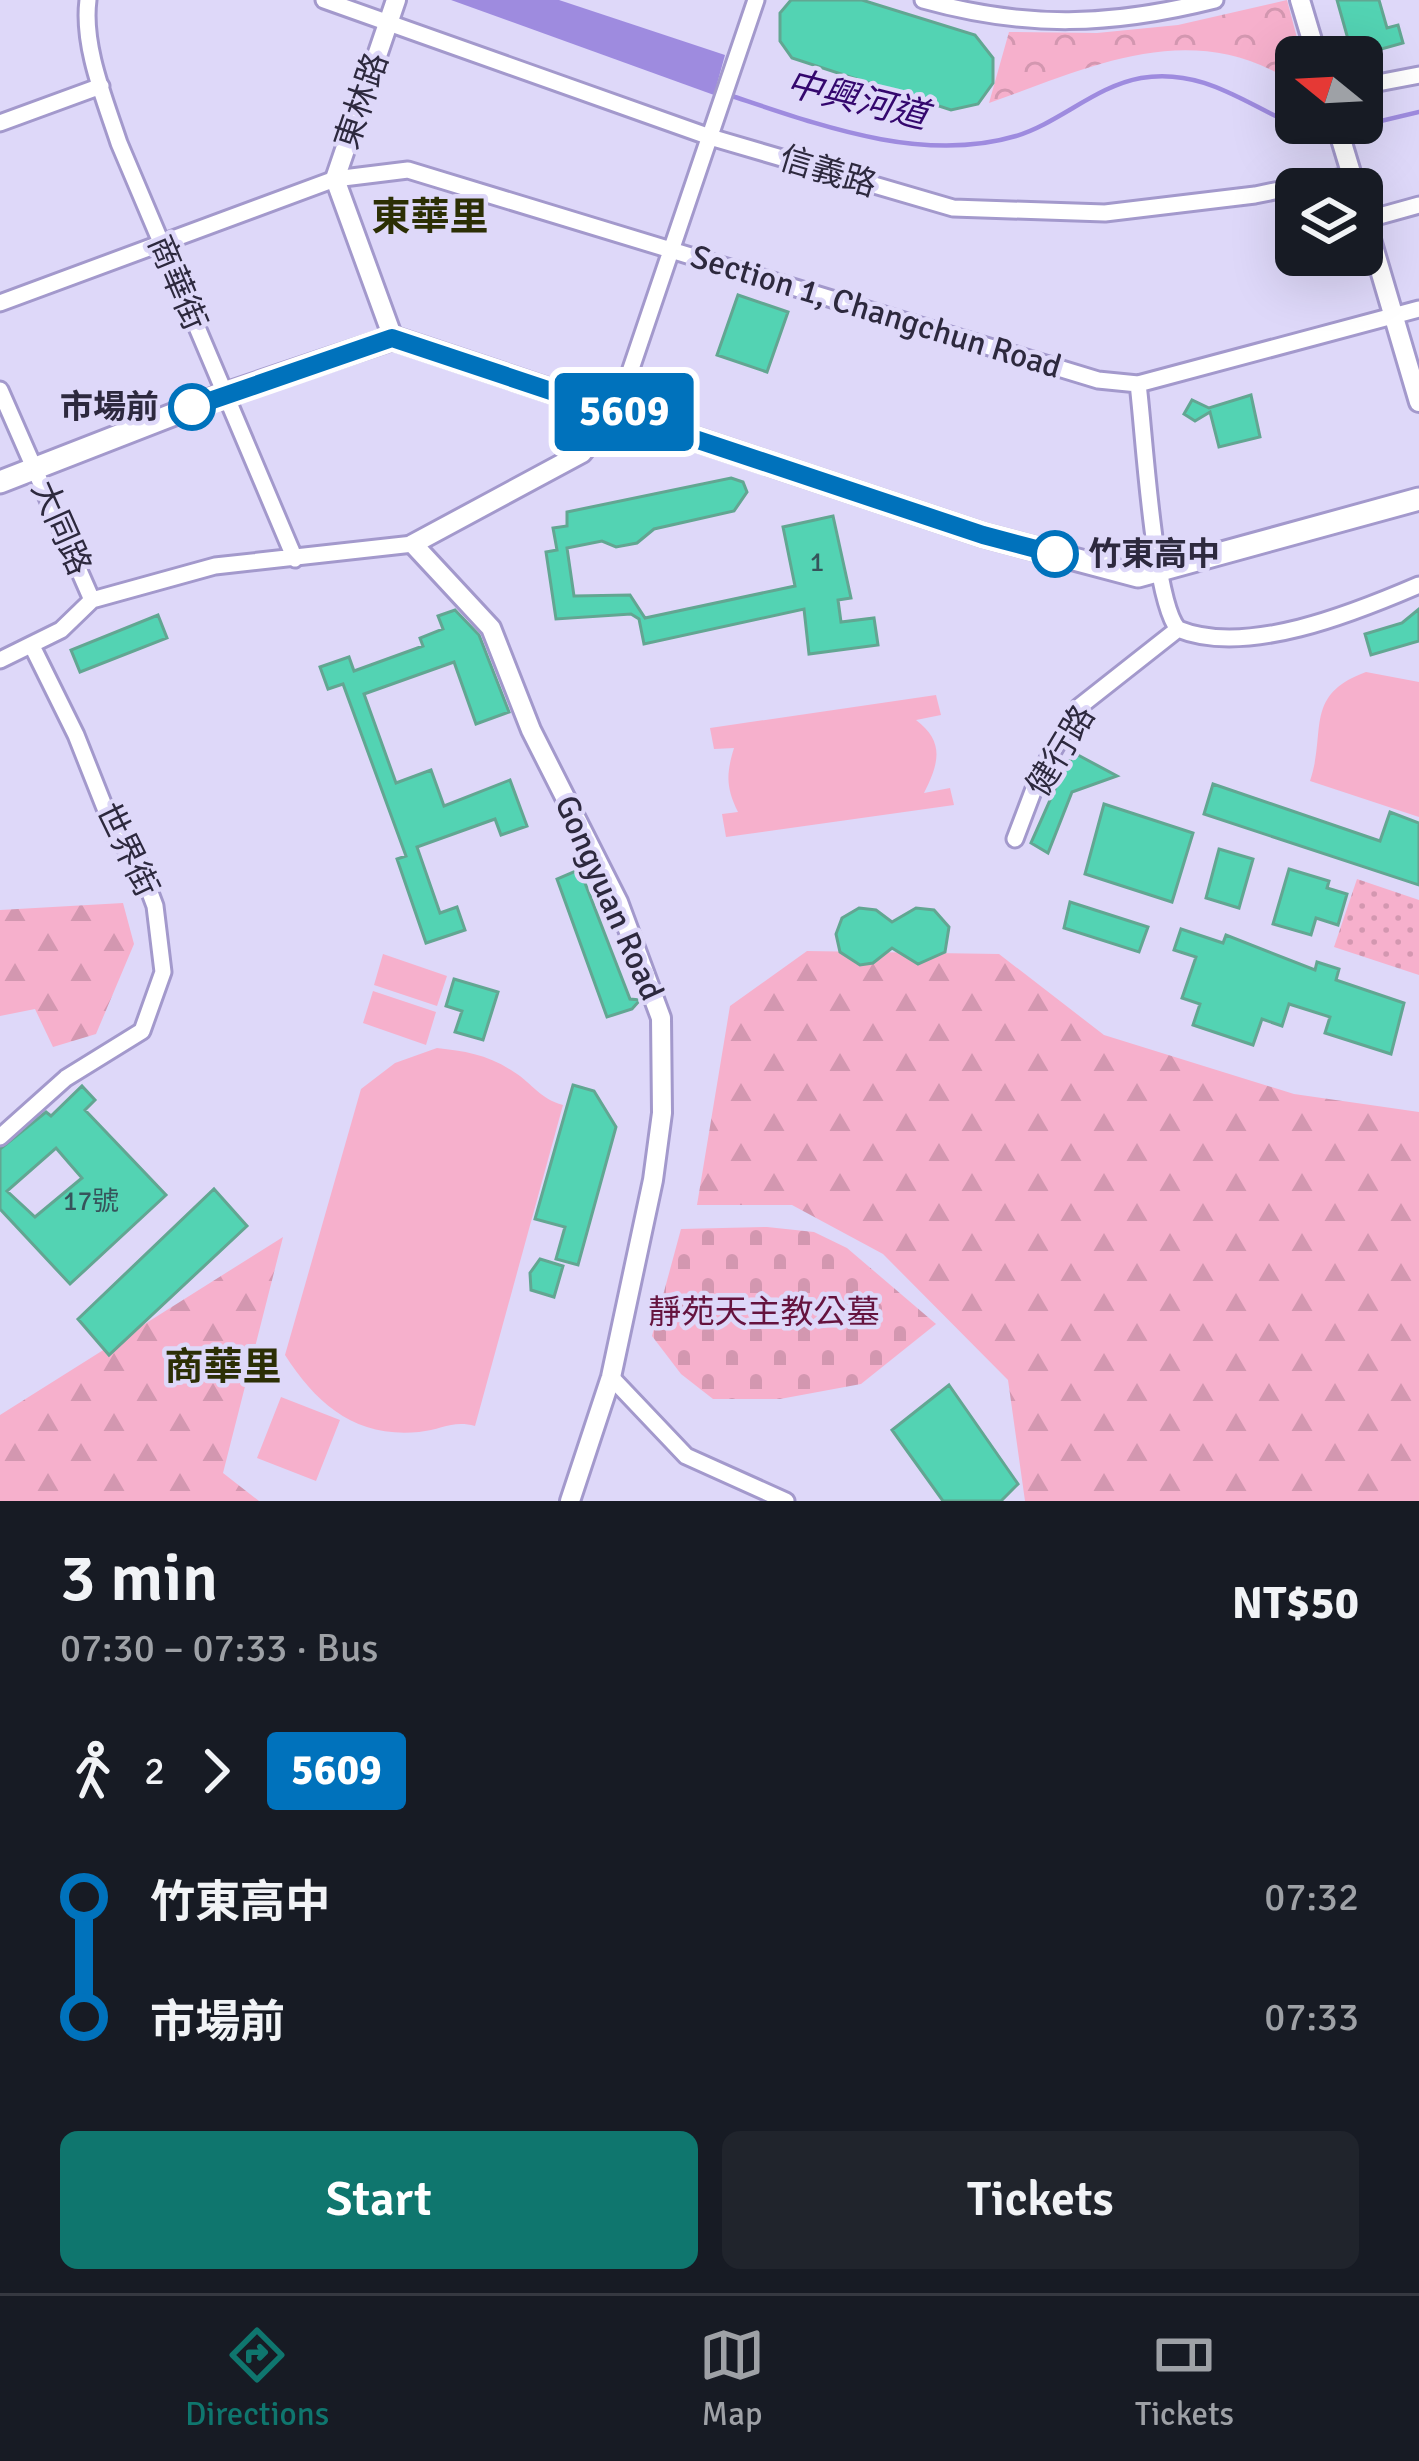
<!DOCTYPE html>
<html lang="en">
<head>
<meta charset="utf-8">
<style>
	body { margin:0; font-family:Signika,"Noto Sans TC",sans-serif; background:#20242c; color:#f1f3f6; height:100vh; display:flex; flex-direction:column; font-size:45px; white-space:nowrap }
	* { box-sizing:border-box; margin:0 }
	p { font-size:39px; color:#9ea1a6 }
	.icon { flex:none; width:66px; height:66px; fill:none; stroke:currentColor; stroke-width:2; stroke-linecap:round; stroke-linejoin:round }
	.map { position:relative; height:1501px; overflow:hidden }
	.side { display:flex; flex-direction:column; background:#171b24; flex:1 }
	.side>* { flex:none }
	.badge { padding:0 24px; border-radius:9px; font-size:42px; line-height:78px }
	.needle { width:78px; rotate:288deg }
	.tools { position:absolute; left:1275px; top:36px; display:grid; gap:24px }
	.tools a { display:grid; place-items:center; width:108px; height:108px; border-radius:18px; background:#171b24; box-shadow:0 12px 48px #0002; font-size:60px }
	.map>.badge { position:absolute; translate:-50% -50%; box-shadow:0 0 0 6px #fff }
	.legs { display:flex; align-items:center; gap:18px; height:132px; padding:0 60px; font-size:39px }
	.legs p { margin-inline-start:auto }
	.summary { display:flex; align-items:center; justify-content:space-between; height:204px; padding:0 60px }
	h1 { font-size:66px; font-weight:600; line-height:90px }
	.action { display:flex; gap:24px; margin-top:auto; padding:24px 60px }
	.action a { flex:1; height:138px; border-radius:18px; background:#0f766e; color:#fff; font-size:48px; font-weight:600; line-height:138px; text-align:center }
	.action a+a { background:#20242c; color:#f1f3f6 }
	ul { padding:0 60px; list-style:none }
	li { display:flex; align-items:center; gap:42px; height:120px; font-size:45px }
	li i { display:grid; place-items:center; width:18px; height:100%; margin:0 15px; background:currentColor }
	li i::after { content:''; width:30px; height:30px; margin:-15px; border:9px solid; border-radius:50%; background:#171b24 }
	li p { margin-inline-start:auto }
	li:first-child i { background:linear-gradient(#0000 50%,currentColor 0) }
	li:last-child i { background:linear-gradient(currentColor 50%,#0000 0) }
	.dock { display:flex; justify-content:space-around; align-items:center; height:168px; border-top:3px solid #363941; background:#171b24; font-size:33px; color:#9ea1a6 }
	.dock a { display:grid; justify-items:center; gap:6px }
	.dock .selected { color:#0f766e }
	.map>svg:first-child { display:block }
	.grass { fill:#f6b0cc }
	.forest { fill:url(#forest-firs) }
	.cemetery { fill:url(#cemetery-stones) }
	.park { fill:url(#park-crowns) }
	.garden { fill:url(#garden-dots) }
	.water { fill:#9e8bdf }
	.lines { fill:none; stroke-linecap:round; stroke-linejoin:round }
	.stream { stroke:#9e8bdf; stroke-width:4.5 }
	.building { fill:#53d3b3; stroke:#62a692; stroke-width:3; fill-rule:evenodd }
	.minor-casing { stroke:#a399cc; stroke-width:21 }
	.tertiary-casing { stroke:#a399cc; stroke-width:24 }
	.secondary-casing { stroke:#a399cc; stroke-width:27 }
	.minor { stroke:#fff; stroke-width:15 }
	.tertiary { stroke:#fff; stroke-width:18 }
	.secondary { stroke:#fff; stroke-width:21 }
	.line-1-casing { stroke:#fff; stroke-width:27 }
	.line-1 { stroke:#0072bc; stroke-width:18 }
	.stop-1-dot { fill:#fff; stroke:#0072bc; stroke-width:6 }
	.labels { text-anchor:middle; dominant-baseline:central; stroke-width:9; stroke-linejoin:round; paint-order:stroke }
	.number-label { font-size:27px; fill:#36545b }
	.street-label { font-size:33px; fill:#2d293e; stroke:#ded8f9 }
	.stop-label { font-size:33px; font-weight:bold; fill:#2d293e; stroke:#ded8f9; text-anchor:end }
	.park-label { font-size:33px; fill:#65133e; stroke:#ded8f9 }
	.water-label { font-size:36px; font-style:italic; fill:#34076e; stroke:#ded8f9 }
	.quarter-label { font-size:39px; font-weight:bold; fill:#2c2f05; stroke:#ded8f9 }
</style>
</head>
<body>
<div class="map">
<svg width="1419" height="1501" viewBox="0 0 1419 1501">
	<defs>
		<pattern id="forest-firs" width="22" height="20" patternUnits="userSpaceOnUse" patternTransform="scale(3)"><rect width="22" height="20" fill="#f6b0cc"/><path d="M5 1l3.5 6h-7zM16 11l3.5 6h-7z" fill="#d397b0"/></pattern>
		<pattern id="cemetery-stones" width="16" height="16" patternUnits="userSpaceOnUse" patternTransform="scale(3)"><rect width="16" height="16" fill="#f6b0cc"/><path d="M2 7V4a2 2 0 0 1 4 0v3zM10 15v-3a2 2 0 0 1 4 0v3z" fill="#d397b0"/></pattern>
		<pattern id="park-crowns" width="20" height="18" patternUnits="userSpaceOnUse" patternTransform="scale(3)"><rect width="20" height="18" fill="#f6b0cc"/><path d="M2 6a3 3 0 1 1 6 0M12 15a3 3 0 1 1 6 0" fill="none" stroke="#d397b0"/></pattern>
		<pattern id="garden-dots" width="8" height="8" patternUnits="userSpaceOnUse" patternTransform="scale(3)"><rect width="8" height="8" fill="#f6b0cc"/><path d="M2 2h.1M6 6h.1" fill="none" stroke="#d397b0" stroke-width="1.8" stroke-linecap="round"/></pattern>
	</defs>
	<rect width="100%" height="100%" fill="#ded8f9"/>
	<path class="grass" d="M1366,672L1419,682V817L1310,781C1327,731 1303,695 1366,672Z
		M936,695L941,715L916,720C945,742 939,763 924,793L950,788L954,805L726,837L722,814L738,812C726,788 726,774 734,748L714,749L710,728Z
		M383,954L447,976L437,1006L374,985Z
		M373,991L436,1012L426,1045L363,1023Z
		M437,1048C465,1051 489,1055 514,1072C533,1084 540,1099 563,1105L475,1426C452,1420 442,1430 419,1432C356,1438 317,1405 285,1355L361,1089L395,1063Z
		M281,1397L340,1420L316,1481L257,1458Z"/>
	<path class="forest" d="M123,903L134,944L96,1034L53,1047L35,1009L0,1016V910Z
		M807,951L999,954L1104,1035L1294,1094L1419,1112V1501H1025L1008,1380L883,1254L792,1205H697L730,1006Z
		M283,1237L223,1473L259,1501H0V1415Z"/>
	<path class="cemetery" d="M767,1227L814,1232L847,1248L936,1324L861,1384L780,1399H713L681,1374L652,1336L681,1229Z"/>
	<path class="park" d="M1287,0L1302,57H1296V84C1192,16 1094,66 989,103L1009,32L1097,33L1178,25Z"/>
	<path class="garden" d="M1357,879L1419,900V975L1334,947Z"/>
	<path class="water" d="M451,0H559L725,55L714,95Z"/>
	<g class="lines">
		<path class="stream" d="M729,95C819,125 922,164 1016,136C1059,123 1096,86 1141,78C1223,64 1275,135 1332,131
			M1343,130L1419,112"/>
	</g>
	<path class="building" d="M791,0H862L975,35L993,58V83L978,104L951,110L792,58L780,41V13Z
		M1337,0H1379L1387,28L1398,25L1403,43L1353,57Z
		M738,295L788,312L767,372L717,355Z
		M1251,395L1260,437L1219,447L1210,412L1195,421L1184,414L1192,400L1209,408Z
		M731,478L743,482L747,492L734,511L654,529L637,543L616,547L602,541L567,548L574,596L630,595L645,618L795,586L783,527L833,516L851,598L838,600L841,622L874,618L878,645L809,654L804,609L644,644L639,619L631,614L556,619L546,552L557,550L553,528L567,526V512Z
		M1419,609V641L1371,655L1365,634L1402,623Z
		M455,610L479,635L509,712L476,724L454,662L364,694L396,783L431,770L444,806L510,780L527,826L501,835L495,819L417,847L440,913L457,907L465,930L426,943L397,859L406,856L343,684L328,689L320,667L349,657L354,671L423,646L420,638L443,629L438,616Z
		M158,615L167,638L80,672L71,650Z
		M1078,755L1117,776L1072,792L1048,853L1031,843L1067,762Z
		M1213,784L1380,841L1390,812L1419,823V885L1204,814Z
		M1104,804L1193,833L1172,902L1085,874Z
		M1219,849L1253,859L1239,908L1206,898Z
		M1289,869L1329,881L1327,888L1347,894L1338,925L1316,918L1311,935L1273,924Z
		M578,870L586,872L585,883L630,999L640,1000L632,1009L607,1017L557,879Z
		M1070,902L1148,927L1139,952L1064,928Z
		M859,908L876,910L892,922L916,908L934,910L949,927L945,952L918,964L892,948L873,963L860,965L840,952L836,934L842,918Z
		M1181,929L1223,943L1226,935L1315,970L1317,962L1339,969L1336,980L1404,1003L1391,1054L1325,1033L1330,1017L1289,1004L1282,1026L1262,1019L1253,1045L1193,1025L1200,1004L1182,998L1196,957L1174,950Z
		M454,979L498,992L483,1040L455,1032L462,1011L446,1006Z
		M573,1085L594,1091L616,1127L578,1265L556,1259L565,1227L535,1219Z
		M82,1086L95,1100L85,1110L166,1195L70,1284L0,1209V1149L46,1112L51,1116ZM56,1148L82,1178L35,1217L7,1191Z
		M214,1189L247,1226L109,1355L78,1319Z
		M540,1259L563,1266L554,1297L531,1290L530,1273Z
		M949,1385L1018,1484L1001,1501H943L892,1430Z"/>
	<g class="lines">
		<g class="minor-casing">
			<path id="minor" d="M88,0C82,46 105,100 119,143L295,559
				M324,0L710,137L953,208L1105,213L1255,195L1352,175
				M923,0C1027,29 1111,26 1215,0
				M1362,86L1419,75
				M0,123L101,86
				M1365,220L1419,205
				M0,303L335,179L408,170L1098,380L1138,384L1419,309
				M1138,384C1144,430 1153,600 1178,629C1246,657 1354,613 1419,585
				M0,390L92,600
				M617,410L756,0
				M0,660L61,630L92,600L215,566L413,544
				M1015,839L1040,773L1079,707L1178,629
				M0,1137L66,1078L142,1031L163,972L155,906L137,858L118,841L76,735L32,646
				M611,1377L686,1456L786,1501"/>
		</g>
		<g class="tertiary-casing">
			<path id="tertiary" d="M1300,0L1317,57
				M1336,123L1356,189
				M1362,209L1419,402
				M393,338L335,179L396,0
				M570,1501L611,1377L653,1180L662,1113L661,1018L618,902L531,730L491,628L413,544L582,453L617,410"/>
		</g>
		<g class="secondary-casing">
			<path id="secondary" d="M0,482L226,394L393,338L983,535L1138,576L1419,499"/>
		</g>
		<use href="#minor" class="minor"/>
		<use href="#tertiary" class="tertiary"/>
		<use href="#secondary" class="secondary"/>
	</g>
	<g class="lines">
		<g class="line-1-casing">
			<path id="line-1" d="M192,407L392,338L983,535L1055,554"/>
		</g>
		<use href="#line-1" class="line-1"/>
	</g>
	<g class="stop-1-dot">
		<circle cx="192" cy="407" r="21"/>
		<circle cx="1055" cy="554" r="21"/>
	</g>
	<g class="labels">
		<g class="number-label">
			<text x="817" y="562">1</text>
			<text x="91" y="1201">17號</text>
		</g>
		<g class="street-label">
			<text transform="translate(362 101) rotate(-71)">東林路</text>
			<text transform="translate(828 172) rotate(17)">信義路</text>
			<text transform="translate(177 283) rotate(67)">商華街</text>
			<text transform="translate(876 312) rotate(17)">Section 1, Changchun Road</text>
			<text transform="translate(61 528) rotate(66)">大同路</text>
			<text transform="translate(1061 751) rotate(-59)">健行路</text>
			<text transform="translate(127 850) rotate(64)">世界街</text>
			<text transform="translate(609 898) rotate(66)">Gongyuan Road</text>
		</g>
		<g class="stop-label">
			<text x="159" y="407">市場前</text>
			<text x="1088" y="554" text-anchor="start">竹東高中</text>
		</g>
		<g class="park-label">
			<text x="764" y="1312">靜苑天主教公墓</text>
		</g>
		<g class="water-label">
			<text transform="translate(857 100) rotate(14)">中興河道</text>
		</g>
		<g class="quarter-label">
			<text x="430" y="217">東華里</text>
			<text x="223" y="1367">商華里</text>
		</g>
	</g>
</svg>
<div class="tools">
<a><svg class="needle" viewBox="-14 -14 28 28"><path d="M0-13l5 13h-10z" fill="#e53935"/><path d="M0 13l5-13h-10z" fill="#9ea1a6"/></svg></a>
<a><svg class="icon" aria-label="layers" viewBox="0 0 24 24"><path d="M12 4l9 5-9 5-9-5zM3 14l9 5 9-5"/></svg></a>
</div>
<b class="badge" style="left:624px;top:412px;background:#0072bc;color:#fff">5609</b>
</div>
<section class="side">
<div class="summary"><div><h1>3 min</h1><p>07:30 – 07:33 · Bus</p></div><b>NT$50</b></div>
<div class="legs"><svg class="icon" aria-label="walk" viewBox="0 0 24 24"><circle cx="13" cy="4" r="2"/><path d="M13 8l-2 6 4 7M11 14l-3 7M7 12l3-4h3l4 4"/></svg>2<svg class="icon" aria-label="forward" viewBox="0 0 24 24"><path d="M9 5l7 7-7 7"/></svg><b class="badge" style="background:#0072bc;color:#fff">5609</b></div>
<ul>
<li><i style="color:#0072bc"></i><b>竹東高中</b><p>07:32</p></li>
<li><i style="color:#0072bc"></i><b>市場前</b><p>07:33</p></li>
</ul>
<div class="action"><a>Start</a><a>Tickets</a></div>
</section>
<nav class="dock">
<a class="selected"><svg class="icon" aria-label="directions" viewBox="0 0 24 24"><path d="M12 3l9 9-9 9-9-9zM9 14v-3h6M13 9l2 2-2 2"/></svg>Directions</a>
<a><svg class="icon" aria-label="map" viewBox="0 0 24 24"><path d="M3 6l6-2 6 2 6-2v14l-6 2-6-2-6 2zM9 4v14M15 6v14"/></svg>Map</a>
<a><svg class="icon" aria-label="tickets" viewBox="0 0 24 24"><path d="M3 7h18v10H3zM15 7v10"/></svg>Tickets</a>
</nav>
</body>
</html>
